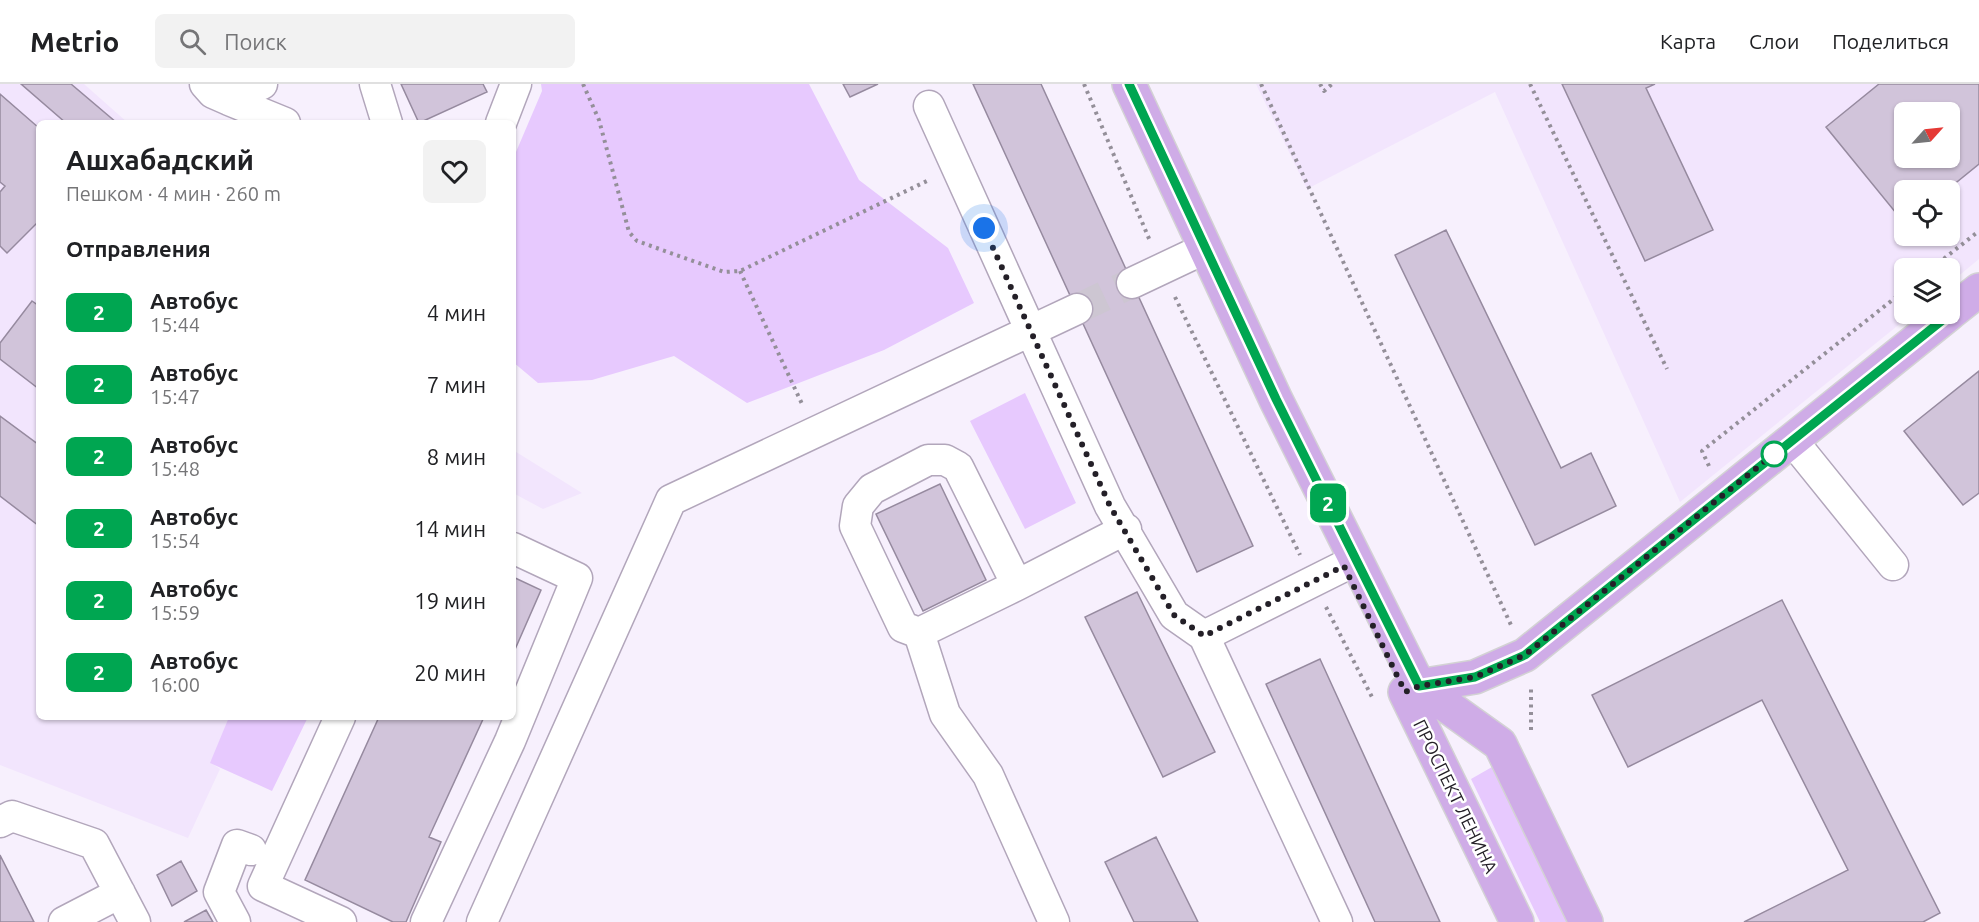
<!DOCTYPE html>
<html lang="ru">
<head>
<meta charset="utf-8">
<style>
	body { margin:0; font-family:Ubuntu,sans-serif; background:#f2f2f2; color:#202124; height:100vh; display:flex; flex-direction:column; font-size:22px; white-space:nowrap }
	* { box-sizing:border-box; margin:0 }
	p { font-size:20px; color:#757577 }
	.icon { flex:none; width:33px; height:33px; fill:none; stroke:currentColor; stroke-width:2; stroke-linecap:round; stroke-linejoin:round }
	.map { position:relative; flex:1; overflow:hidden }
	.panel { position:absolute; left:36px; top:36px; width:480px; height:600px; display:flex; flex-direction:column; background:#fff; border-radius:9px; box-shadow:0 2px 4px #0004 }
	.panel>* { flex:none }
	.badge { padding:0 12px; border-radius:9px; font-size:21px; line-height:39px }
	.needle { width:39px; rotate:63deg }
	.buttons { position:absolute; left:1894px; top:18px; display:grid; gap:12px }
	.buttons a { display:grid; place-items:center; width:66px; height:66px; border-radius:9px; background:#fff; box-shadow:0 2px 4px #0004; font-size:30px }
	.you { position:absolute; width:30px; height:30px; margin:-15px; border:4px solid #fff; border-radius:50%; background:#1a73e8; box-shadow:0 0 0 9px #1a73e833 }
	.map>.badge { position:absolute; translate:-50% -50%; box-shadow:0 0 0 3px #fff }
	h2 { padding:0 30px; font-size:22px; line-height:54px }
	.round { display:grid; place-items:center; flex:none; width:63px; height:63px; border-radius:9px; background:#f2f2f2 }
	.head { display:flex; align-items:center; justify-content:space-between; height:102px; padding:0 30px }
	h1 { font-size:28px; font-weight:700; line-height:45px }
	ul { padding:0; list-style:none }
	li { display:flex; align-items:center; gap:18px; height:72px; padding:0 30px }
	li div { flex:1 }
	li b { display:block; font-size:22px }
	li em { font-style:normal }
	li .badge { min-width:66px; font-weight:700; text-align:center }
	header { display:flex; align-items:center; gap:36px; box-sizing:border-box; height:84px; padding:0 30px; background:#fff; border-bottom:2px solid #e0e0e0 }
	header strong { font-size:28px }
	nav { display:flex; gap:33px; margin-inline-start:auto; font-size:21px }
	.search { width:420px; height:54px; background:#f2f2f2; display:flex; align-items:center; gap:15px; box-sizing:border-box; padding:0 21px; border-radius:9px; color:#757577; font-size:22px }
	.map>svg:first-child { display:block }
	.built { fill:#f2e5fd; fill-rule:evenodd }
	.green { fill:#e7c9fe }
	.building { fill:#d1c4da; stroke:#968a9f; stroke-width:1.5; fill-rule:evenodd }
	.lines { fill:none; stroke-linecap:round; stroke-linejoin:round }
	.minor-tunnel { stroke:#cdc6d2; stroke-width:30; stroke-dasharray:30 15; stroke-linecap:butt }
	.minor-casing { stroke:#b2a6bb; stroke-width:33 }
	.major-casing { stroke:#d3d2d4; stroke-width:36 }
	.path { stroke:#948f99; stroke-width:4; stroke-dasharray:3 4.5; stroke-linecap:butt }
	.minor { stroke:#fff; stroke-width:30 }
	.major { stroke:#cface7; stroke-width:33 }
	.line-casing { stroke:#fff; stroke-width:14 }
	.line { stroke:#00a651; stroke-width:9 }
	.walk { stroke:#242028; stroke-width:6; stroke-dasharray:0 10.8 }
	.stop-dot { fill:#fff; stroke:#00a651; stroke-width:3 }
	.labels { text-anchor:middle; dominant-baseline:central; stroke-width:5; stroke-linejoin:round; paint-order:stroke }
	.street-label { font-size:18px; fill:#242028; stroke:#fff }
</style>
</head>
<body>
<header>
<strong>Metrio</strong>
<div class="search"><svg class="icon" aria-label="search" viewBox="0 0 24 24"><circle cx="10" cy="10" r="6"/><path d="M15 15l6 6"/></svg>Поиск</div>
<nav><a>Карта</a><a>Слои</a><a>Поделиться</a></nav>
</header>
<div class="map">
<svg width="1979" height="838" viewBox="0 0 1979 838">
	<rect width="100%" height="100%" fill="#f7f0fd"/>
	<path class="built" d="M0,0H84L128,39H39V633H229L211,679L220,685L188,754L0,681Z
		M1256,0H1979V175L1950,199V184H1905V230H1912L1680,418L1495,8L1307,105ZM1905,28H1950V74H1905ZM1905,106H1950V152H1905Z
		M513,366L582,409L543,425L513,409Z"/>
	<path class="green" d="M541,0H809L859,96L948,164L974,219L884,266L747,319L674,272L592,296L538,299L513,278V75L542,7Z
		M1025,309L1076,419L1025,445L970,337Z
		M229,633H308L272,707L210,679Z
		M1492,683L1567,838H1540L1471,695Z"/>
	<path class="building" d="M21,0H71L117,39H66Z
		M401,0H483L487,8L419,39Z
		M843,0H878L850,13Z
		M973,0H1041L1253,462L1197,488Z
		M1562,0H1655L1646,4L1713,146L1645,177Z
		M1879,0H1979V80L1947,106H1905V140L1826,43ZM1905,28H1950V74H1905Z
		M0,10L39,44V137L7,169L0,162V108L5,102L0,98Z
		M1446,146L1561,384L1591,369L1616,422L1535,461L1395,171Z
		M32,217L39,222V305L0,275V259Z
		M1979,287V409L1963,421L1904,347Z
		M0,332L39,361V442L0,412Z
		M940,400L986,496L923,527L876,430Z
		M513,493L541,506L513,570Z
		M1137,508L1215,668L1163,693L1085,533Z
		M1782,516L1940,829L1923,838H1744L1848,786L1762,616L1628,683L1592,611Z
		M1320,575L1440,838H1375L1266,600Z
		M379,633H484L429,753L441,758L406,838H393L305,796Z
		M1156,753L1198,838H1134L1105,778Z
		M0,771L34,838H0Z
		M181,777L197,807L172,822L157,791Z
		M206,826L213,838H184Z"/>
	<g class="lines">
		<path class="minor-tunnel" d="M1077,225L1132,199"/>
		<g class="minor-casing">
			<path id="minor" d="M205,0L213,9L229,16
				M262,0L229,16L285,39
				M375,0L387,39
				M929,22L1110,422L1174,531L1204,552L1344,482
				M501,39L516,0
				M1132,199L1206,164
				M1792,356L1893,481
				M1017,501L958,383L945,376H928L872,405L858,422L855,442L903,543L919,549L1007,506L1017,501L1126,445
				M919,549L945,630L988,691L1054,838
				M1204,552L1337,838
				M340,633L263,802L341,838
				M0,738L12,732L94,760L135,838
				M64,838L120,809
				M235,838L219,808L237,761L251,766
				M426,838L510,657L577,494L513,464
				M482,838L671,416L1077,225"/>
		</g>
		<g class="major-casing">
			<path id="major" d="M1129,0L1276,316L1419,602L1500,660L1586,838
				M1950,229L1979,206
				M1517,838L1405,608L1419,602L1475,593L1525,571L1949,230"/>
		</g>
		<path class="path" d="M583,0L599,36L629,148L637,157L724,188L740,187L929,96
			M1084,0L1150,157
			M1261,0L1511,541
			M1320,0L1324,7L1332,0
			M1530,0L1667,285
			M1932,184L1979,147
			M740,187L803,322
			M1175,213L1300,471
			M1709,382L1702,367L1905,206
			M1326,523L1372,613
			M1531,646V602"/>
		<use href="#minor" class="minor"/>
		<use href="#major" class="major"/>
	</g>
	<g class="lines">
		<g class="line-casing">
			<path id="line" d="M1129,0L1276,315L1419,602L1475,593L1525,571L1950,230"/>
		</g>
		<use href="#line" class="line"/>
		<path class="walk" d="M984,144L1110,422L1174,531L1204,552L1344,482L1405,608L1419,602L1475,593L1525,571L1774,370"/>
	</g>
	<circle class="stop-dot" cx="1774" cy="370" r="12"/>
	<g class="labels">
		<g class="street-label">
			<text transform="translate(1456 712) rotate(64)">ПРОСПЕКТ ЛЕНИНА</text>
		</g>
	</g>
</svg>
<div class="buttons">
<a><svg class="needle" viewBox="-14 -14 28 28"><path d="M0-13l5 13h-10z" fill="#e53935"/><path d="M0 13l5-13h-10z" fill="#757577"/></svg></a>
<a><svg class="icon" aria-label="locate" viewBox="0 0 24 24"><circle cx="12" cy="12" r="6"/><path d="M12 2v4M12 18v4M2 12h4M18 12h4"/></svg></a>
<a><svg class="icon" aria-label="layers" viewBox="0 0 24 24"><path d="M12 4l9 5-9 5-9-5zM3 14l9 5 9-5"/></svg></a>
</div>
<div class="you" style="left:984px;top:144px"></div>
<b class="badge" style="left:1328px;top:419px;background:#00a651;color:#fff">2</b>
<section class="panel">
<div class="head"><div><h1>Ашхабадский</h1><p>Пешком · 4 мин · 260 m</p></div><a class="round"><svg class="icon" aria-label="heart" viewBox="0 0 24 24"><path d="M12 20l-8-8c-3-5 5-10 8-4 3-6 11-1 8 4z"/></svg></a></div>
<h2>Отправления</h2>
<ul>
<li><span class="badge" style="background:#00a651;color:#fff">2</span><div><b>Автобус</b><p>15:44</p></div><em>4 мин</em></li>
<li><span class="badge" style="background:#00a651;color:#fff">2</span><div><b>Автобус</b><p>15:47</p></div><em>7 мин</em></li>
<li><span class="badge" style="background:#00a651;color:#fff">2</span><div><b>Автобус</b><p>15:48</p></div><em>8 мин</em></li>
<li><span class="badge" style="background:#00a651;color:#fff">2</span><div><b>Автобус</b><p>15:54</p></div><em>14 мин</em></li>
<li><span class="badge" style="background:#00a651;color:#fff">2</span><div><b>Автобус</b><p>15:59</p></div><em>19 мин</em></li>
<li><span class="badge" style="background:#00a651;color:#fff">2</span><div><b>Автобус</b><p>16:00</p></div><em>20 мин</em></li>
</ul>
</section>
</div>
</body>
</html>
